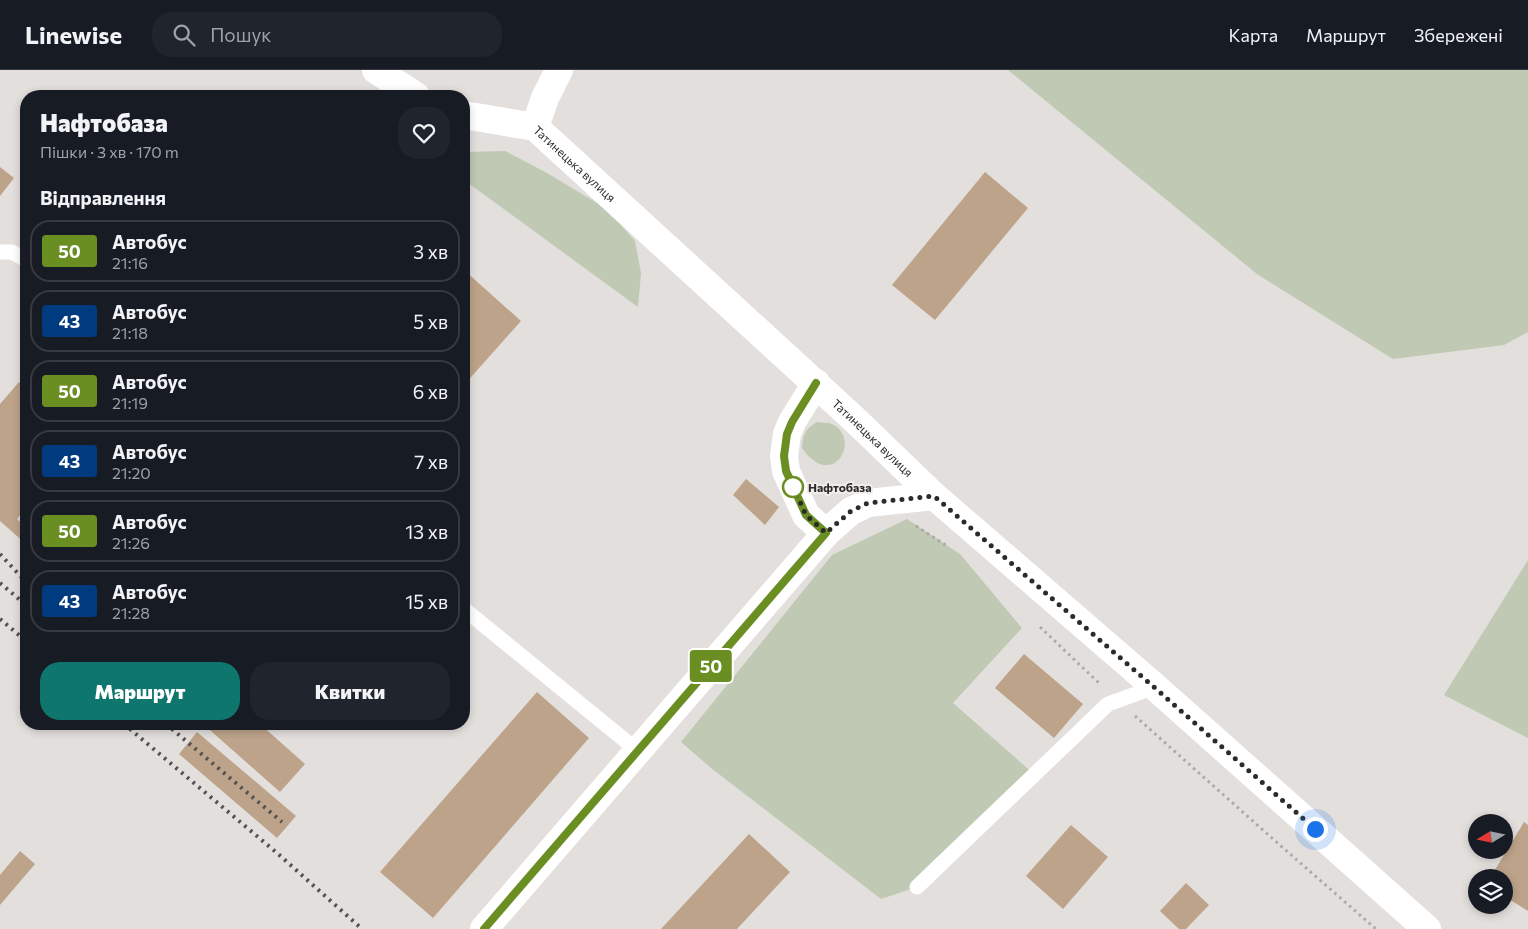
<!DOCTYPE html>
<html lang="uk">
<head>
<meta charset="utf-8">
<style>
	body { margin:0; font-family:Commissioner,sans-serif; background:#20242c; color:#f1f3f6; height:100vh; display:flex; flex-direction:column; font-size:19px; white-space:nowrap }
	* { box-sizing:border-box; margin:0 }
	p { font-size:16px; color:#9ea1a6 }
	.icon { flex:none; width:28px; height:28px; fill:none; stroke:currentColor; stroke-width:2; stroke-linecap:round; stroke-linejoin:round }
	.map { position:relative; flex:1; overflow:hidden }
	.sheet { position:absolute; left:20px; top:20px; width:450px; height:640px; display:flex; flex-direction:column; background:#171b24; border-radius:20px; box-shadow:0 2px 8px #0003 }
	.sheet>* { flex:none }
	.badge { padding:0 10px; border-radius:4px; font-size:18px; line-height:32px }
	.needle { width:32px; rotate:260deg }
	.controls { position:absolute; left:1468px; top:744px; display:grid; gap:10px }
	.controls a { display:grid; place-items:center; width:45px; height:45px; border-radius:50%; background:#171b24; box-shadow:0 2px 8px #0003; font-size:25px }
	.you { position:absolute; width:25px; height:25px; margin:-12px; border:4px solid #fff; border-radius:50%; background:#1a73e8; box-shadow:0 0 0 8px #1a73e833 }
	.map>.badge { position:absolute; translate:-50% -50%; box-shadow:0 0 0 2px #fff }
	h2 { padding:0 20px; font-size:19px; line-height:45px }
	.round { display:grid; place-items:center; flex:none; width:52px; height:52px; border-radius:20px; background:#20242c }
	.summary { display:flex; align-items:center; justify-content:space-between; height:85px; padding:0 20px }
	h1 { font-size:24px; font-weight:800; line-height:38px }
	.primary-button { display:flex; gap:10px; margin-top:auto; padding:10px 20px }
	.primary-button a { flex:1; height:58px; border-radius:20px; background:#0f766e; color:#fff; font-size:20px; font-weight:800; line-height:58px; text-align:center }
	.primary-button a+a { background:#20242c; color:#f1f3f6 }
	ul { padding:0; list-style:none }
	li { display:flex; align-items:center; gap:15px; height:62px; margin:0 10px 8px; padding:0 10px; border:2px solid #363941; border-radius:20px }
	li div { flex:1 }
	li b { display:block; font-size:19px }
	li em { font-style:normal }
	li .badge { min-width:55px; font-weight:700; text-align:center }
	header { display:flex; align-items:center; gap:30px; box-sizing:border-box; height:70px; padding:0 25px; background:#171b24; border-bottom:1px solid #363941 }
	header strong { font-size:24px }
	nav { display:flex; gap:28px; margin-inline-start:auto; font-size:18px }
	.search { width:350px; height:45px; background:#20242c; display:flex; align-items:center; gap:12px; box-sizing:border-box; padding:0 18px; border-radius:20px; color:#9ea1a6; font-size:19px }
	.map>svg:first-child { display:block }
	.green { fill:#bfc9b3 }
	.building { fill:#bda38a }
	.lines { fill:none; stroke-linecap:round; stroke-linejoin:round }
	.path { stroke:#aba8a6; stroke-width:3; stroke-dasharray:2.5 4; stroke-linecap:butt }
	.service { stroke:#fff; stroke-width:15 }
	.minor { stroke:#fff; stroke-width:28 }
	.rail { stroke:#545150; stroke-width:4; stroke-dasharray:2.5 5; stroke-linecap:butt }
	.line-casing { stroke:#fff; stroke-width:11 }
	.line { stroke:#6b8e23; stroke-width:8 }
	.walk { stroke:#2d2b2a; stroke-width:5; stroke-dasharray:0 9 }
	.stop-dot { fill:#fff; stroke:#6b8e23; stroke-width:2.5 }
	.labels { text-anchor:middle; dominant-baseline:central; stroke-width:4; stroke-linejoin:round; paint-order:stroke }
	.street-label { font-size:12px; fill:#2d2b2a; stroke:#f0ecea }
	.stop-label { font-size:12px; font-weight:bold; fill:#2d2b2a; stroke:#f0ecea; text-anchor:start }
</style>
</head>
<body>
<header>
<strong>Linewise</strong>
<div class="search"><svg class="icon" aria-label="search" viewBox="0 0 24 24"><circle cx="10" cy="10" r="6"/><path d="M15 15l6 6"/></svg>Пошук</div>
<nav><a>Карта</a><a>Маршрут</a><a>Збережені</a></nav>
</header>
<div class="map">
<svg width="1528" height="859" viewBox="0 0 1528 859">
	<rect width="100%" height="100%" fill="#e3dfdd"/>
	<path class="green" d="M1008,0H1528V262L1504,275L1393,289L1257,204Z
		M505,81L547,103L607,139L635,171L641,203L638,237L464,110V82Z
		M817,352C822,353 828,352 832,354C863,369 832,422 802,378C803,365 805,359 817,352Z
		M907,449L960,484L1022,558L953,633L1035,705L917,817L881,829L711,698L681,672L832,485Z
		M1528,490V668L1444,625Z"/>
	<path class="building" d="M0,97L14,108L0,126Z
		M985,102L1028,138L935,250L892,215Z
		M464,200L521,251L464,315Z
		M19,312L26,318V438L17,449L26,457V474L0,451V334Z
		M746,409L779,437L765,455L733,425Z
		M1024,584L1083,634L1054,668L995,618Z
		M537,622L589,668L433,848L380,802Z
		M203,654H260L305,694L280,722Z
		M197,662L296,746L277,768L179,684Z
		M1524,752L1528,755V841L1504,826V808H1490Z
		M1071,755L1108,787L1063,839L1026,806Z
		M749,764L790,802L737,859H661Z
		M20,781L35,794L0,835V805Z
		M1186,813L1209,835L1186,859H1179L1160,841Z"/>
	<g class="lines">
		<path class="path" d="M916,456L947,476
			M1040,557L1101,615
			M1135,646L1282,777L1376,859"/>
		<path class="service" d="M0,182H12L26,190
			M464,539L638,681
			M917,817L1108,634L1155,617"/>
		<g class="minor">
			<path d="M376,0L416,26"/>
			<path id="s1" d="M464,45L535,57L854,349L934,426L1155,617L1427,859"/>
			<path d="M535,57L545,28L559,0"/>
			<path d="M816,313L792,352L787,364L784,386L786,401L806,445L826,463"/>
			<path d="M484,859L826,463L851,441L868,433L934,426"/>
		</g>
		<path class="rail" d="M0,484L26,512
			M0,513L26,535
			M0,549L26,571
			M124,654L277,783L362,859
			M166,654L282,752"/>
	</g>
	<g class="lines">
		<g class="line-casing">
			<path id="line" d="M484,859L826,463L806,445L786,401L784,386L787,364L792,352L816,313"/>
		</g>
		<use href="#line" class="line"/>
		<path class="walk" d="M793,417L806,445L826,463L851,441L868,433L934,426L1155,618L1315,759"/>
	</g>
	<circle class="stop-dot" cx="793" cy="417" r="10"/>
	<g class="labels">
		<g class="street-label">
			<text stroke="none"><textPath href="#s1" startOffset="126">Татинецька вулиця</textPath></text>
			<text stroke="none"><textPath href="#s1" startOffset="531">Татинецька вулиця</textPath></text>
		</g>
		<g class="stop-label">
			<text x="808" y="417">Нафтобаза</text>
		</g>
	</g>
</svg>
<div class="controls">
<a><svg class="needle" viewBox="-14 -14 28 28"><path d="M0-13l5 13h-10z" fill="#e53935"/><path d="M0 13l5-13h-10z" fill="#9ea1a6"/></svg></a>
<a><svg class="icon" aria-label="layers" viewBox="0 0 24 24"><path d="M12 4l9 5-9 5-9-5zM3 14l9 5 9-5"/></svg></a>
</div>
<div class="you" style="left:1315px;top:759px"></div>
<b class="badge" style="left:711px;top:596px;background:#6b8e23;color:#fff">50</b>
<section class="sheet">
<div class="summary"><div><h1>Нафтобаза</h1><p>Пішки · 3 хв · 170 m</p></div><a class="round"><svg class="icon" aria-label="heart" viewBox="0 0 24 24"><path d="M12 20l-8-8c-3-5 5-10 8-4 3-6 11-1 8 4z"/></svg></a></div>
<h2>Відправлення</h2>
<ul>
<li><span class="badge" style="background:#6b8e23;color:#fff">50</span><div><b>Автобус</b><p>21:16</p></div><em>3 хв</em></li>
<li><span class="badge" style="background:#003b80;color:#fff">43</span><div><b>Автобус</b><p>21:18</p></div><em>5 хв</em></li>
<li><span class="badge" style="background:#6b8e23;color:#fff">50</span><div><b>Автобус</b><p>21:19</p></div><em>6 хв</em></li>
<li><span class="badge" style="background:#003b80;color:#fff">43</span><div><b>Автобус</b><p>21:20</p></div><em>7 хв</em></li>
<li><span class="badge" style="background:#6b8e23;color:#fff">50</span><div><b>Автобус</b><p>21:26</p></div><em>13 хв</em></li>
<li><span class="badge" style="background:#003b80;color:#fff">43</span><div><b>Автобус</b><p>21:28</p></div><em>15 хв</em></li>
</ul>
<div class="primary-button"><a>Маршрут</a><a>Квитки</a></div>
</section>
</div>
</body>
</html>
